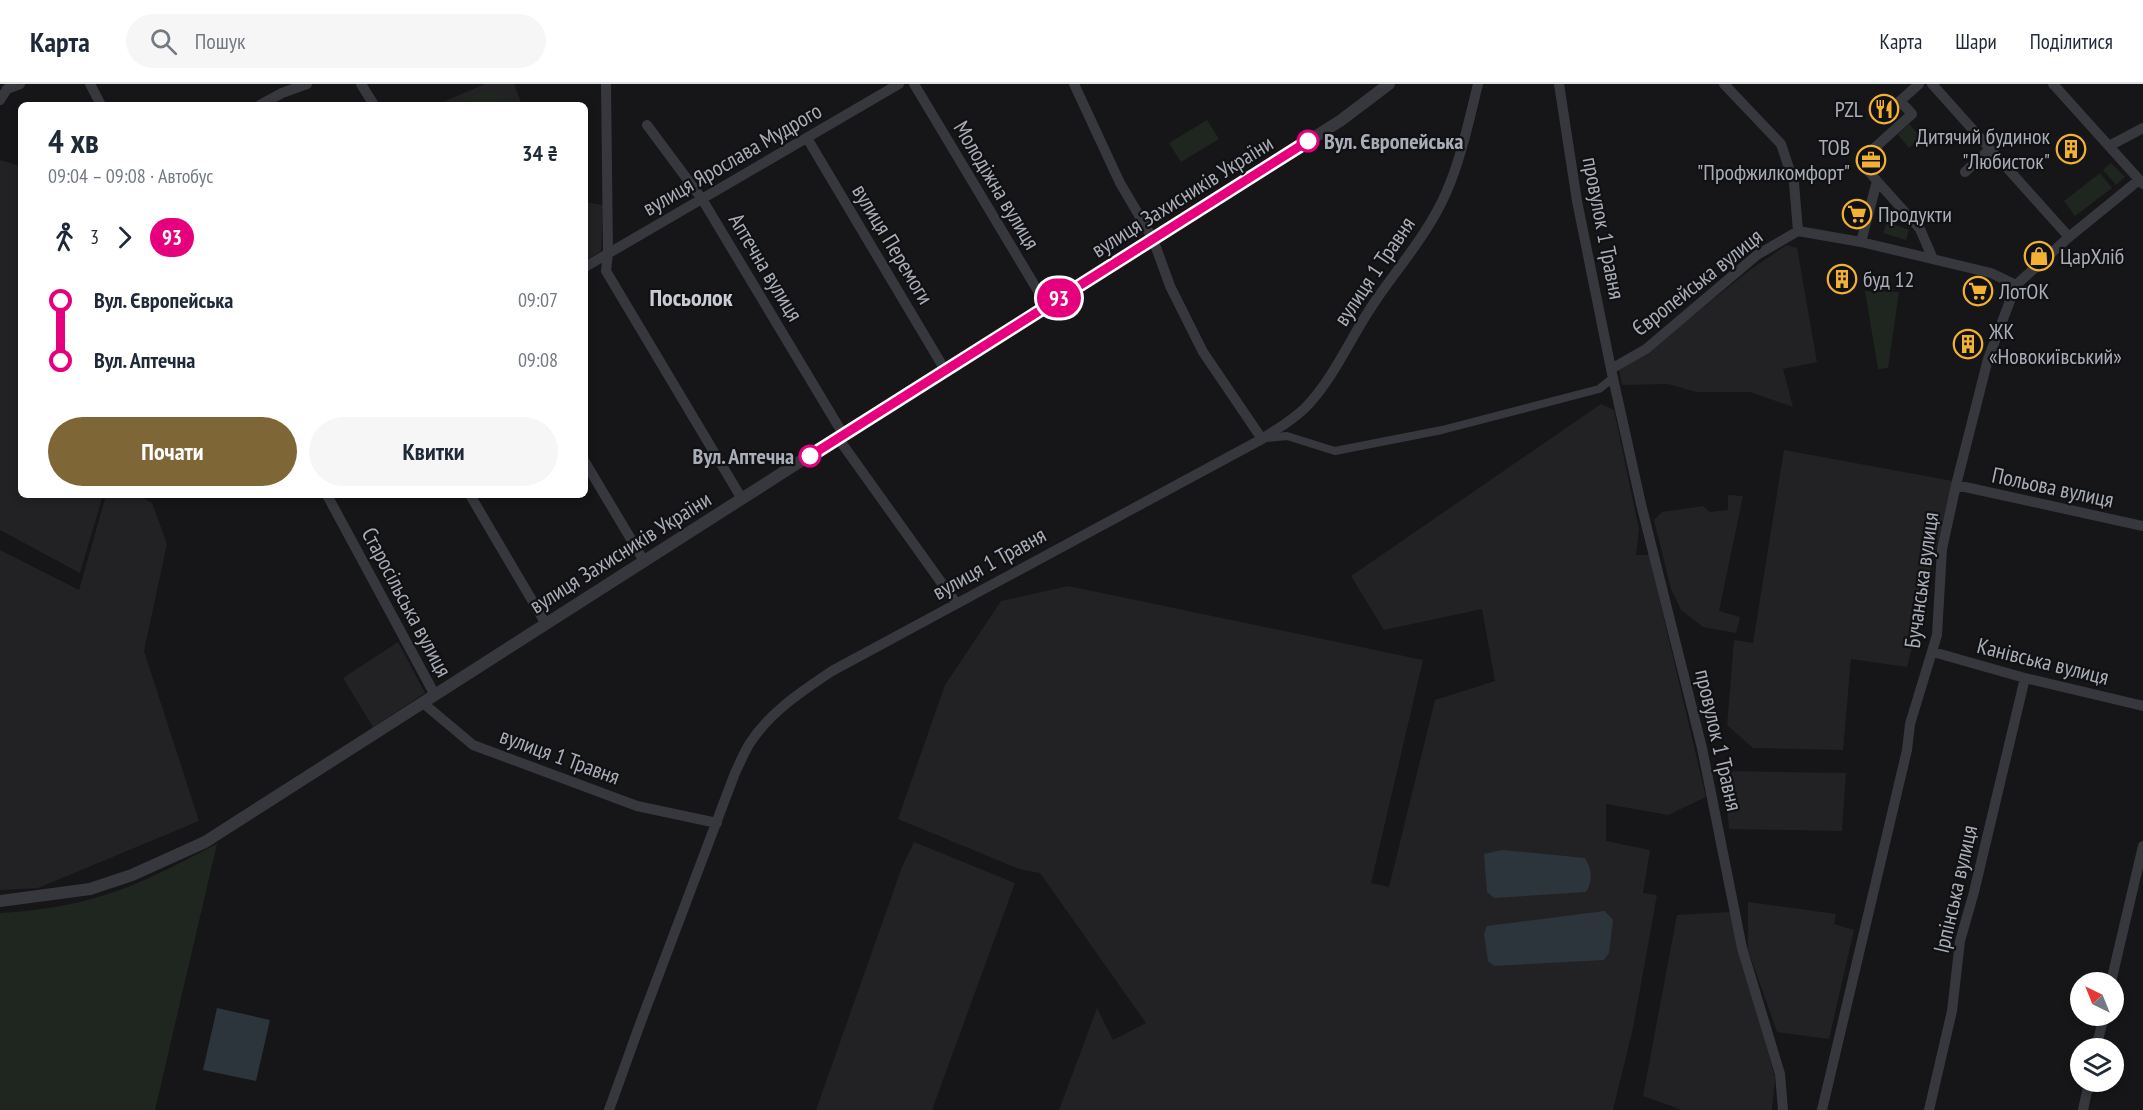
<!DOCTYPE html>
<html lang="uk">
<head>
<meta charset="utf-8">
<style>
	body { margin:0; font-family:"PT Sans Narrow",sans-serif; background:#f6f6f7; color:#1f2937; height:100vh; display:flex; flex-direction:column; font-size:22px; white-space:nowrap }
	* { box-sizing:border-box; margin:0 }
	p { font-size:20px; color:#747a83 }
	.icon { flex:none; width:33px; height:33px; fill:none; stroke:currentColor; stroke-width:2; stroke-linecap:round; stroke-linejoin:round }
	.map { position:relative; flex:1; overflow:hidden }
	.details { position:absolute; left:18px; top:18px; width:570px; height:396px; display:flex; flex-direction:column; background:#fff; border-radius:9px; box-shadow:0 3px 9px #0003 }
	.details>* { flex:none }
	.badge { padding:0 12px; border-radius:20px; font-size:21px; line-height:39px }
	.needle { width:39px; rotate:317deg }
	.tools { position:absolute; left:2070px; top:888px; display:grid; gap:12px }
	.tools a { display:grid; place-items:center; width:54px; height:54px; border-radius:50%; background:#fff; box-shadow:0 3px 9px #0003; font-size:30px }
	.map>.badge { position:absolute; translate:-50% -50%; box-shadow:0 0 0 3px #fff }
	.legs { display:flex; align-items:center; gap:9px; height:66px; padding:0 30px; font-size:20px }
	.legs p { margin-inline-start:auto }
	.headline { display:flex; align-items:center; justify-content:space-between; height:102px; padding:0 30px }
	h1 { font-size:33px; font-weight:800; line-height:45px }
	.button { display:flex; gap:12px; margin-top:auto; padding:12px 30px }
	.button a { flex:1; height:69px; border-radius:36px; background:#7e6636; color:#fff; font-size:24px; font-weight:800; line-height:69px; text-align:center }
	.button a+a { background:#f6f6f7; color:#1f2937 }
	ul { padding:0 30px; list-style:none }
	li { display:flex; align-items:center; gap:21px; height:60px; font-size:22px }
	li i { display:grid; place-items:center; width:9px; height:100%; margin:0 8px; background:currentColor }
	li i::after { content:''; width:15px; height:15px; margin:-8px; border:4px solid; border-radius:50%; background:#fff }
	li p { margin-inline-start:auto }
	li:first-child i { background:linear-gradient(#0000 50%,currentColor 0) }
	li:last-child i { background:linear-gradient(currentColor 50%,#0000 0) }
	header { display:flex; align-items:center; gap:36px; box-sizing:border-box; height:84px; padding:0 30px; background:#fff; border-bottom:2px solid #e0e1e3 }
	header strong { font-size:28px }
	nav { display:flex; gap:33px; margin-inline-start:auto; font-size:21px }
	.search { width:420px; height:54px; background:#f6f6f7; display:flex; align-items:center; gap:15px; box-sizing:border-box; padding:0 21px; border-radius:33px; color:#747a83; font-size:22px }
	.map>svg:first-child { display:block }
	.built { fill:#222225 }
	.green { fill:#1e261f }
	.water { fill:#2c353c }
	.lines { fill:none; stroke-linecap:round; stroke-linejoin:round }
	.pedestrian { stroke:#37383d; stroke-width:8 }
	.minor { stroke:#37383d; stroke-width:10 }
	.tertiary { stroke:#37383d; stroke-width:12 }
	.line-1-casing { stroke:#fff; stroke-width:14 }
	.line-1 { stroke:#e6007e; stroke-width:9 }
	.stop-1-dot { fill:#fff; stroke:#e6007e; stroke-width:3 }
	.labels { text-anchor:middle; dominant-baseline:central; stroke-width:4.5; stroke-linejoin:round; paint-order:stroke }
	.poi-label { font-size:22px; fill:#a8adb8; stroke:#111113; text-anchor:start }
	.stop-label { font-size:22px; font-weight:bold; fill:#a8adb8; stroke:#111113; text-anchor:start }
	.street-label { font-size:22px; fill:#a8adb8; stroke:#111113 }
	.neighbourhood-label { font-size:24px; font-weight:bold; fill:#c9ccd4; stroke:#111113 }
</style>
</head>
<body>
<header>
<strong>Карта</strong>
<div class="search"><svg class="icon" aria-label="search" viewBox="0 0 24 24"><circle cx="10" cy="10" r="6"/><path d="M15 15l6 6"/></svg>Пошук</div>
<nav><a>Карта</a><a>Шари</a><a>Поділитися</a></nav>
</header>
<div class="map">
<svg width="2143" height="1026" viewBox="0 0 2143 1026">
	<rect width="100%" height="100%" fill="#161618"/>
	<path class="built" d="M485,0H514L522,21H436Z
		M0,76L21,82V411H103L80,489L0,446Z
		M585,118L603,121L601,167L585,177Z
		M1787,161L1797,164L1817,278L1783,285L1793,323L1750,308H1696L1668,300L1622,301L1619,286L1648,268L1751,185Z
		M1601,320L1614,326L1639,445L1636,471H1649L1706,713L1668,731L1606,720V757L1650,766L1643,809L1657,811L1633,944L1613,1026H1059L1097,924L1113,956L1146,939L1040,789L1019,785L898,735L945,601L1001,517L1068,502L1423,576L1371,799L1389,803L1435,616L1495,597L1482,525L1384,546L1351,492Z
		M1784,366L1953,397L1907,583L1851,575L1843,666L1753,664L1727,641L1734,556L1753,559Z
		M106,411H138L152,419L167,460L144,567L199,737L38,804L0,806V466L79,506Z
		M1728,411L1743,412L1719,527L1740,533L1736,549L1703,543L1681,526L1671,505L1654,436L1662,428L1703,422L1710,428L1728,426Z
		M398,558L425,609L373,643L343,594Z
		M1724,687L1846,689L1842,747L1729,745Z
		M914,758L1015,799L932,1026H816L902,783Z
		M1748,818L1836,830L1834,840L1854,846L1829,955L1777,948L1748,866Z
		M1730,828L1775,994L1772,1026H1682L1643,1012L1677,831Z"/>
	<path class="green" d="M483,7L500,10L511,21H450Z
		M1207,36L1219,55L1181,78L1169,59Z
		M1909,40L1921,53L1909,64L1898,51Z
		M2111,79L2125,93L2116,101L2103,86Z
		M2100,89L2112,104L2075,132L2064,117Z
		M1887,138L1909,146L1906,156L1883,149Z
		M1865,207L1899,208L1888,284L1878,285Z
		M217,760L155,1026H0V829C40,827 80,820 117,807C151,795 185,776 217,760Z"/>
	<path class="water" d="M1502,766L1585,774C1592,785 1593,797 1586,808L1494,814L1487,808L1484,770Z
		M1605,827L1613,836L1609,869L1604,876L1494,882L1488,877L1484,850L1487,842Z
		M217,924L270,936L256,997L203,986Z"/>
	<g class="lines">
		<path class="pedestrian" d="M1266,354L1287,352L1335,367L1442,346L1599,305L1613,294"/>
		<path class="minor" d="M90,0L101,21
			M361,0L374,21
			M606,0L608,169L606,187L742,415
			M914,0L1047,222
			M1074,0L1120,99L1153,155L1170,202L1203,268L1262,355
			M1559,0L1577,117L1611,285L1641,420L1702,664L1742,864L1780,990L1783,1026
			M1724,0L1781,60L1794,99L1798,147
			M1932,0L2069,153
			M2053,0L2143,100
			M0,16L7,5L20,0
			M260,21L282,9L307,0
			M647,41L702,115L843,350
			M807,54L945,286
			M2109,62L2143,44
			M1965,88L1990,65
			M1877,97L1860,77L1912,30L1900,17L1919,0
			M1861,158L1877,97L1920,145L1933,175
			M585,183L899,0
			M1611,285L1646,265L1757,171L1798,147L1861,158L1991,189L2016,201
			M838,354L956,519
			M585,378L644,477
			M1956,401L2143,442
			M327,411L435,611L423,619L473,661L637,722L717,739
			M470,411L546,540
			M1933,568L2025,594L2143,622
			M2111,898L2143,762
			M2096,964L2104,932
			M609,1026L640,940L735,689C740,679 744,668 750,659C770,628 802,607 832,587L1262,355C1277,345 1293,336 1306,323C1335,293 1352,250 1376,216C1400,181 1429,148 1446,109C1461,75 1469,36 1478,0
			M1822,1026L1907,666L1910,640L1937,551L1942,465L1956,401L1988,275L2016,201L2069,153L2139,96
			M1929,1026L1952,927L1960,857L1974,808L2025,594
			M2083,1026L2089,998"/>
		<path class="tertiary" d="M0,817L90,805L132,791L205,758L843,350L1340,37L1389,0"/>
	</g>
	<g class="lines">
		<g class="line-1-casing">
			<path id="line-1" d="M810,372L1308,57"/>
		</g>
		<use href="#line-1" class="line-1"/>
	</g>
	<defs>
		<g id="restaurant-ring" transform="scale(1.5)"><circle r="9.5" fill="#111113" stroke="#f2b134" stroke-width="1.5"/><path d="M-5-6h1v4h1v-4h1v4h1v-4h1v5L-1.5 .5V6h-2V.5L-5-1ZM5-6V6H3V1.5H1.5Q1.5-4 5-6Z" fill="#f2b134"/></g>
		<g id="building-ring" transform="scale(1.5)"><circle r="9.5" fill="#111113" stroke="#f2b134" stroke-width="1.5"/><path d="M-4-6H4V6H1V3H-1V6H-4ZM-2.5-4.3h1.7v1.8h-1.7ZM.8-4.3h1.7v1.8H.8ZM-2.5-1h1.7V.8h-1.7ZM.8-1h1.7V.8H.8Z" fill="#f2b134"/></g>
		<g id="office-ring" transform="scale(1.5)"><circle r="9.5" fill="#111113" stroke="#f2b134" stroke-width="1.5"/><path d="M-6-3h4V-5.5h4V-3h4V5H-6ZM-1-4.5V-3h2v-1.5ZM-6 0V1H6V0Z" fill="#f2b134"/></g>
		<g id="supermarket-ring" transform="scale(1.5)"><circle r="9.5" fill="#111113" stroke="#f2b134" stroke-width="1.5"/><path d="M-6-5.5h2.5l.6 2H6L4.5 2H-2.5L-4.4-4H-6ZM-1.5 3.2a1.3 1.3 0 1 0 .1 0ZM3 3.2a1.3 1.3 0 1 0 .1 0Z" fill="#f2b134"/></g>
		<g id="shop-ring" transform="scale(1.5)"><circle r="9.5" fill="#111113" stroke="#f2b134" stroke-width="1.5"/><path d="M-5-2.5h2.3a2.7 3.5 0 0 1 5.4 0H5L5.5 6h-11ZM-1.5-2.5h3a1.5 2.3 0 0 0-3 0Z" fill="#f2b134"/></g>
	</defs>
	<g fill-rule="evenodd">
		<use href="#restaurant-ring" x="1884" y="25"/>
		<use href="#building-ring" x="2071" y="65"/>
		<use href="#office-ring" x="1871" y="76"/>
		<use href="#supermarket-ring" x="1857" y="130"/>
		<use href="#shop-ring" x="2039" y="172"/>
		<use href="#building-ring" x="1842" y="195"/>
		<use href="#supermarket-ring" x="1978" y="207"/>
		<use href="#building-ring" x="1968" y="260"/>
	</g>
	<g class="stop-1-dot">
		<circle cx="1308" cy="57" r="10"/>
		<circle cx="810" cy="372" r="10"/>
	</g>
	<g class="labels">
		<g class="poi-label">
			<text x="1863" y="25" text-anchor="end">PZL</text>
			<text x="2050" y="52" text-anchor="end">Дитячий будинок<tspan x="2050" dy="25">"Любисток"</tspan></text>
			<text x="1850" y="63" text-anchor="end">ТОВ<tspan x="1850" dy="25">"Профжилкомфорт"</tspan></text>
			<text x="1878" y="130">Продукти</text>
			<text x="2060" y="172">ЦарХліб</text>
			<text x="1863" y="195">буд 12</text>
			<text x="1999" y="207">ЛотОК</text>
			<text x="1989" y="247">ЖК<tspan x="1989" dy="25">«Новокиївський»</tspan></text>
		</g>
		<g class="stop-label">
			<text x="1324" y="57">Вул. Європейська</text>
			<text x="794" y="372" text-anchor="end">Вул. Аптечна</text>
		</g>
		<g class="street-label">
			<text transform="translate(732 75) rotate(-30)">вулиця Ярослава Мудрого</text>
			<text transform="translate(997 101) rotate(59)">Молодіжна вулиця</text>
			<text transform="translate(1182 112) rotate(-32)">вулиця Захисників України</text>
			<text transform="translate(1604 144) rotate(79)">провулок 1 Травня</text>
			<text transform="translate(893 160) rotate(59)">вулиця Перемоги</text>
			<text transform="translate(766 183) rotate(59)">Аптечна вулиця</text>
			<text transform="translate(1374 187) rotate(-56)">вулиця 1 Травня</text>
			<text transform="translate(1697 198) rotate(-38)">Європейська вулиця</text>
			<text transform="translate(2053 403) rotate(12)">Польова вулиця</text>
			<text transform="translate(620 468) rotate(-32)">вулиця Захисників України</text>
			<text transform="translate(989 479) rotate(-29)">вулиця 1 Травня</text>
			<text transform="translate(1921 496) rotate(-82)">Бучанська вулиця</text>
			<text transform="translate(407 518) rotate(62)">Старосільська вулиця</text>
			<text transform="translate(2043 577) rotate(14)">Канівська вулиця</text>
			<text transform="translate(1719 656) rotate(77)">провулок 1 Травня</text>
			<text transform="translate(560 672) rotate(20)">вулиця 1 Травня</text>
			<text transform="translate(1955 805) rotate(-77)">Ірпінська вулиця</text>
		</g>
		<g class="neighbourhood-label">
			<text x="691" y="213">Посьолок</text>
		</g>
	</g>
</svg>
<div class="tools">
<a><svg class="needle" viewBox="-14 -14 28 28"><path d="M0-13l5 13h-10z" fill="#e53935"/><path d="M0 13l5-13h-10z" fill="#747a83"/></svg></a>
<a><svg class="icon" aria-label="layers" viewBox="0 0 24 24"><path d="M12 4l9 5-9 5-9-5zM3 14l9 5 9-5"/></svg></a>
</div>
<b class="badge" style="left:1059px;top:214px;background:#e6007e;color:#fff">93</b>
<section class="details">
<div class="headline"><div><h1>4 хв</h1><p>09:04 – 09:08 · Автобус</p></div><b>34 ₴</b></div>
<div class="legs"><svg class="icon" aria-label="walk" viewBox="0 0 24 24"><circle cx="13" cy="4" r="2"/><path d="M13 8l-2 6 4 7M11 14l-3 7M7 12l3-4h3l4 4"/></svg>3<svg class="icon" aria-label="forward" viewBox="0 0 24 24"><path d="M9 5l7 7-7 7"/></svg><b class="badge" style="background:#e6007e;color:#fff">93</b></div>
<ul>
<li><i style="color:#e6007e"></i><b>Вул. Європейська</b><p>09:07</p></li>
<li><i style="color:#e6007e"></i><b>Вул. Аптечна</b><p>09:08</p></li>
</ul>
<div class="button"><a>Почати</a><a>Квитки</a></div>
</section>
</div>
</body>
</html>
